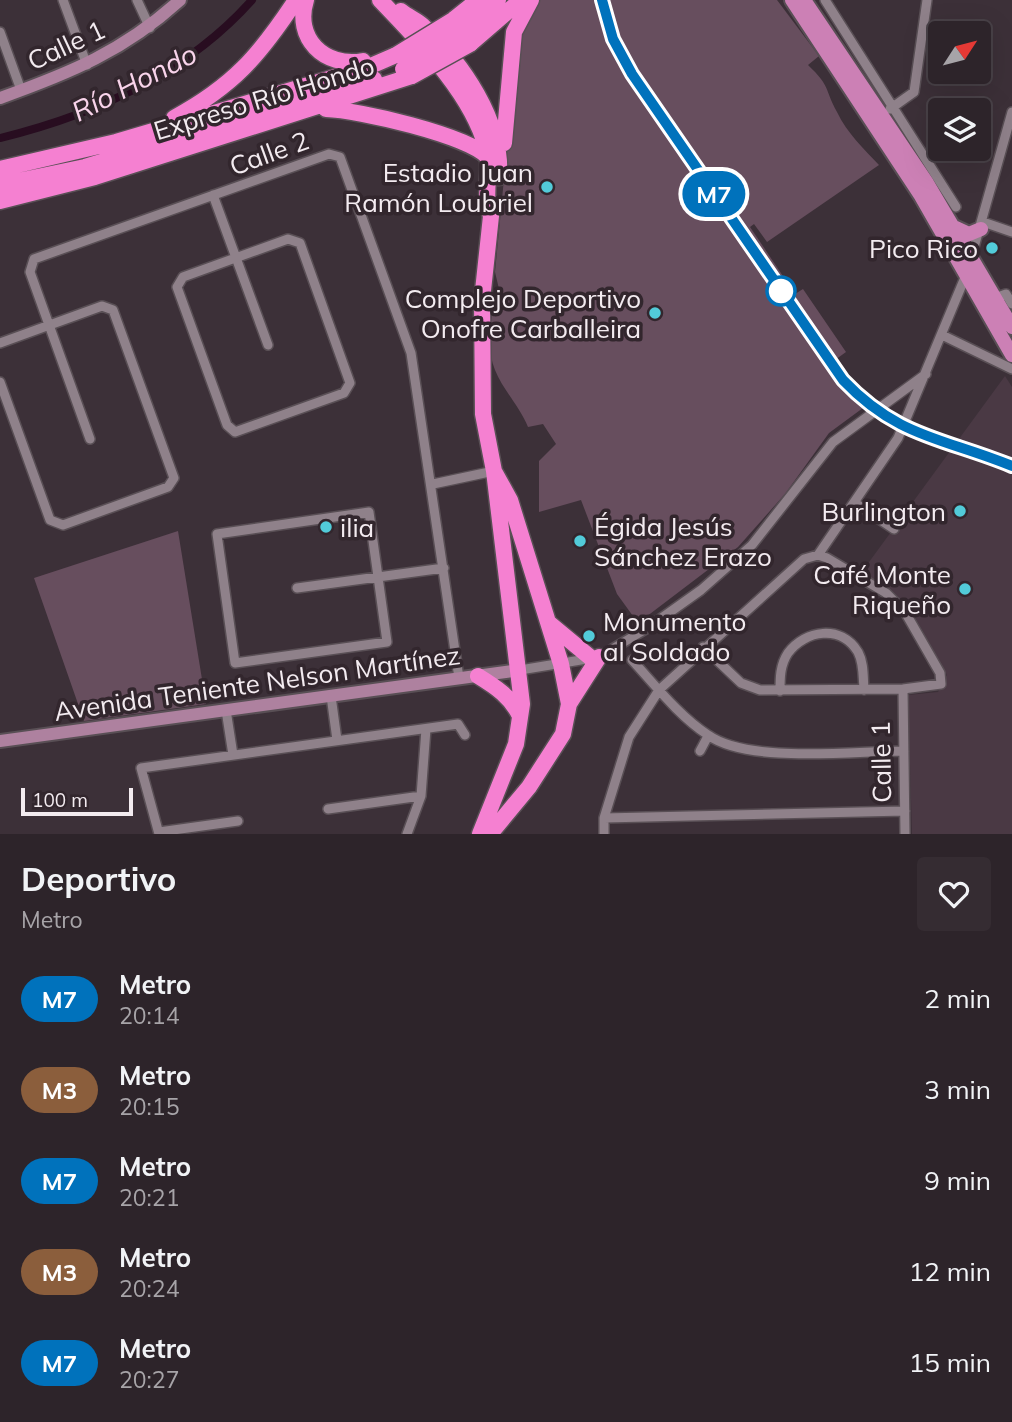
<!DOCTYPE html>
<html lang="en">
<head>
<meta charset="utf-8">
<style>
	body { margin:0; font-family:Mulish,sans-serif; background:#352c32; color:#f1f3f6; height:100vh; display:flex; flex-direction:column; font-size:26px; white-space:nowrap }
	* { box-sizing:border-box; margin:0 }
	p { font-size:23px; color:#a7a4a8 }
	.icon { flex:none; width:38px; height:38px; fill:none; stroke:currentColor; stroke-width:2; stroke-linecap:round; stroke-linejoin:round }
	.map { position:relative; height:834px; overflow:hidden }
	.details { display:flex; flex-direction:column; background:#2d242a; flex:1 }
	.details>* { flex:none }
	.badge { padding:0 14px; border-radius:23px; font-size:24px; line-height:46px }
	.needle { width:46px; rotate:54deg }
	.fabs { position:absolute; left:928px; top:21px; display:grid; gap:14px }
	.fabs a { display:grid; place-items:center; width:63px; height:63px; border-radius:7px; background:#2d242a; box-shadow:0 7px 28px #0002,0 0 0 2px #484147; font-size:35px }
	.scale { position:absolute; left:21px; bottom:18px; width:112px; box-sizing:border-box; padding-left:7px; border:4px solid #f3ebf0; border-top:0; font-size:19px; line-height:24px; white-space:nowrap; color:#f3ebf0; -webkit-text-stroke:5px #32262d; paint-order:stroke }
	.map>.badge { position:absolute; translate:-50% -50%; box-shadow:0 0 0 4px #fff }
	.round { display:grid; place-items:center; flex:none; width:74px; height:74px; border-radius:7px; background:#352c32 }
	.headline { display:flex; align-items:center; justify-content:space-between; height:119px; padding:0 21px }
	h1 { font-size:33px; font-weight:700; line-height:52px }
	ul { padding:0; list-style:none }
	li { display:flex; align-items:center; gap:21px; height:91px; padding:0 21px }
	li div { flex:1 }
	li b { display:block; font-size:26px }
	li em { font-style:normal }
	li .badge { min-width:77px; font-weight:700; text-align:center }
	.map>svg:first-child { display:block }
	.built { fill:#4a3944 }
	.green { fill:#674e5e }
	.lines { fill:none; stroke-linecap:round; stroke-linejoin:round }
	.canal { stroke:#280d20; stroke-width:8 }
	.street-casing { stroke:#594f55; stroke-width:12 }
	.secondary-casing { stroke:#594f55; stroke-width:16 }
	.primary-casing { stroke:#594f55; stroke-width:18 }
	.highway-casing { stroke:#594f55; stroke-width:19 }
	.street { stroke:#8f818a; stroke-width:9 }
	.secondary { stroke:#ae819f; stroke-width:12 }
	.primary { stroke:#cc80b5; stroke-width:14 }
	.highway { stroke:#f580d1; stroke-width:16 }
	.rail-casing { stroke:#bcb3b9; stroke-width:5 }
	.rail { stroke:#32262d; stroke-width:2.5; stroke-dasharray:8; stroke-linecap:butt }
	.highway-bridge-casing { stroke:#594f55; stroke-width:19; stroke-linecap:butt }
	.highway-bridge { stroke:#f580d1; stroke-width:16 }
	.line-casing { stroke:#fff; stroke-width:16 }
	.line { stroke:#0072bc; stroke-width:10 }
	.poi-dot { fill:#52cbd9; stroke:#32262d; stroke-width:2.5 }
	.stop-dot { fill:#fff; stroke:#0072bc; stroke-width:3.5 }
	.labels { text-anchor:middle; dominant-baseline:central; stroke-width:7; stroke-linejoin:round; paint-order:stroke }
	.street-label { font-size:26px; fill:#f3ebf0; stroke:#32262d }
	.poi-label { font-size:26px; fill:#f3ebf0; stroke:#32262d; text-anchor:end }
	.water-label { font-size:28px; font-style:italic; fill:#f9d4eb; stroke:#32262d }
</style>
</head>
<body>
<div class="map">
<svg width="1012" height="834" viewBox="0 0 1012 834">
	<rect width="100%" height="100%" fill="#3c3038"/>
	<path class="built" d="M1005,376L1012,387V834H912L908,695L938,692L947,675L911,610L892,591L861,573Z"/>
	<path class="green" d="M534,0H777L819,56L808,65C831,87 824,88 837,112C847,133 864,149 879,165L767,242L754,224L750,227L795,294L803,289L846,352L835,360L867,405L829,433L785,494L738,547L638,623L617,594L581,500L539,512V461L556,444L543,424L528,427C520,407 503,390 495,370C485,346 491,312 499,289L495,272L518,33Z
		M178,531L206,704L84,721L34,578Z"/>
	<g class="lines">
		<path class="canal" d="M0,138C94,115 187,73 252,0"/>
		<g class="street-casing">
			<path id="street" d="M63,0L87,65
				M137,0L150,28
				M825,0L956,207
				M0,32L21,90
				M890,109L914,92L927,0
				M213,195L268,345
				M983,222L1012,232
				M288,239L300,243L350,383L344,393L235,432L227,425L177,287L183,277Z
				M971,258L1012,112
				M995,298L1006,294L1012,304
				M942,335L1012,369
				M0,343L102,306L113,310L174,478L168,487L63,525L50,520L0,382
				M90,439L30,272L34,259L329,154L340,157L411,353L459,678
				M433,484L494,471
				M855,503L894,529
				M369,512L387,642L235,663L217,534Z
				M818,555L898,438L966,275
				M297,588L444,568
				M632,660C655,685 679,716 708,735C749,764 853,751 904,751
				M520,670L599,657L649,627L701,590L752,545L833,442L926,374
				M903,689L905,834
				M780,691C780,678 780,665 788,653C805,630 841,624 858,652C864,663 863,677 864,690
				M331,696L337,740
				M226,710L233,755
				M700,751L708,736
				M328,809L421,796
				M604,818L905,811
				M159,832L238,821
				M159,834L141,768L458,724L465,735
				M407,834L421,796L426,729
				M604,834V818L629,737L659,690L804,559L818,555L827,558L886,593L905,612L940,673L941,684L903,689L760,690L741,683L703,647"/>
		</g>
		<g class="secondary-casing">
			<path id="secondary" d="M0,98C70,73 124,51 180,0
				M0,741L520,670"/>
		</g>
		<g class="primary-casing">
			<path id="primary" d="M792,0L921,196L1012,355
				M804,0L927,183L1012,327
				M954,227L969,234L981,229"/>
		</g>
		<g class="highway-casing">
			<path id="highway" d="M306,0C294,38 324,68 363,61
				M380,0C418,40 471,92 486,147C493,170 482,194 491,216L482,300L483,414L494,471L522,704L516,744L480,834
				M401,11C408,17 417,20 423,26C462,63 503,121 499,177
				M453,20L478,0
				M460,32L498,0
				M470,44L521,0
				M326,109C359,110 466,135 488,157
				M174,118C233,86 259,56 296,0
				M504,143L514,32L531,0
				M0,169L116,142L366,68L396,55
				M0,185L85,167L374,79
				M0,201L95,177L412,76
				M550,624L591,658
				M478,676C496,687 511,697 520,716
				M569,704L599,657
				M490,834L529,787L563,734L569,704L561,664L510,500L494,471"/>
		</g>
		<use href="#street" class="street"/>
		<use href="#secondary" class="secondary"/>
		<use href="#primary" class="primary"/>
		<use href="#highway" class="highway"/>
		<g class="rail-casing">
			<path id="rail" d="M602,0L613,39L632,74L843,380C898,438 944,438 1012,466"/>
		</g>
		<use href="#rail" class="rail"/>
		<g class="highway-bridge-casing">
			<path id="highway-bridge" d="M396,55L453,20
				M403,69L460,32
				M412,76L470,44"/>
		</g>
		<use href="#highway-bridge" class="highway-bridge"/>
	</g>
	<g class="lines">
		<g class="line-casing">
			<path id="line" d="M602,0L613,39L632,74L843,380C898,438 944,438 1012,466"/>
		</g>
		<use href="#line" class="line"/>
	</g>
	<g class="poi-dot">
		<circle cx="547" cy="187" r="7"/>
		<circle cx="992" cy="248" r="7"/>
		<circle cx="655" cy="313" r="7"/>
		<circle cx="960" cy="511" r="7"/>
		<circle cx="326" cy="527" r="7"/>
		<circle cx="580" cy="541" r="7"/>
		<circle cx="965" cy="589" r="7"/>
		<circle cx="589" cy="636" r="7"/>
	</g>
	<circle class="stop-dot" cx="781" cy="291" r="14"/>
	<g class="labels">
		<g class="street-label">
			<text transform="translate(66 45) rotate(-25)">Calle 1</text>
			<text transform="translate(264 98) rotate(-17)">Expreso Río Hondo</text>
			<text transform="translate(269 153) rotate(-20)">Calle 2</text>
			<text transform="translate(257 683) rotate(-8)">Avenida Teniente Nelson Martínez</text>
			<text transform="translate(881 762) rotate(-91)">Calle 1</text>
		</g>
		<g class="poi-label">
			<text x="533" y="172">Estadio Juan<tspan x="533" dy="30">Ramón Loubriel</tspan></text>
			<text x="978" y="248">Pico Rico</text>
			<text x="641" y="298">Complejo Deportivo<tspan x="641" dy="30">Onofre Carballeira</tspan></text>
			<text x="946" y="511">Burlington</text>
			<text x="594" y="526" text-anchor="start">Égida Jesús<tspan x="594" dy="30">Sánchez Erazo</tspan></text>
			<text x="340" y="527" text-anchor="start">ilia</text>
			<text x="951" y="574">Café Monte<tspan x="951" dy="30">Riqueño</tspan></text>
			<text x="603" y="621" text-anchor="start">Monumento<tspan x="603" dy="30">al Soldado</tspan></text>
		</g>
		<g class="water-label">
			<text transform="translate(134 82) rotate(-27)">Río Hondo</text>
		</g>
	</g>
</svg>
<div class="fabs">
<a><svg class="needle" viewBox="-14 -14 28 28"><path d="M0-13l5 13h-10z" fill="#e53935"/><path d="M0 13l5-13h-10z" fill="#a7a4a8"/></svg></a>
<a><svg class="icon" aria-label="layers" viewBox="0 0 24 24"><path d="M12 4l9 5-9 5-9-5zM3 14l9 5 9-5"/></svg></a>
</div>
<div class="scale">100 m</div>
<b class="badge" style="left:714px;top:194px;background:#0072bc;color:#fff">M7</b>
</div>
<section class="details">
<div class="headline"><div><h1>Deportivo</h1><p>Metro</p></div><a class="round"><svg class="icon" aria-label="heart" viewBox="0 0 24 24"><path d="M12 20l-8-8c-3-5 5-10 8-4 3-6 11-1 8 4z"/></svg></a></div>
<ul>
<li><span class="badge" style="background:#0072bc;color:#fff">M7</span><div><b>Metro</b><p>20:14</p></div><em>2 min</em></li>
<li><span class="badge" style="background:#8b5e3c;color:#fff">M3</span><div><b>Metro</b><p>20:15</p></div><em>3 min</em></li>
<li><span class="badge" style="background:#0072bc;color:#fff">M7</span><div><b>Metro</b><p>20:21</p></div><em>9 min</em></li>
<li><span class="badge" style="background:#8b5e3c;color:#fff">M3</span><div><b>Metro</b><p>20:24</p></div><em>12 min</em></li>
<li><span class="badge" style="background:#0072bc;color:#fff">M7</span><div><b>Metro</b><p>20:27</p></div><em>15 min</em></li>
</ul>
</section>
</body>
</html>
